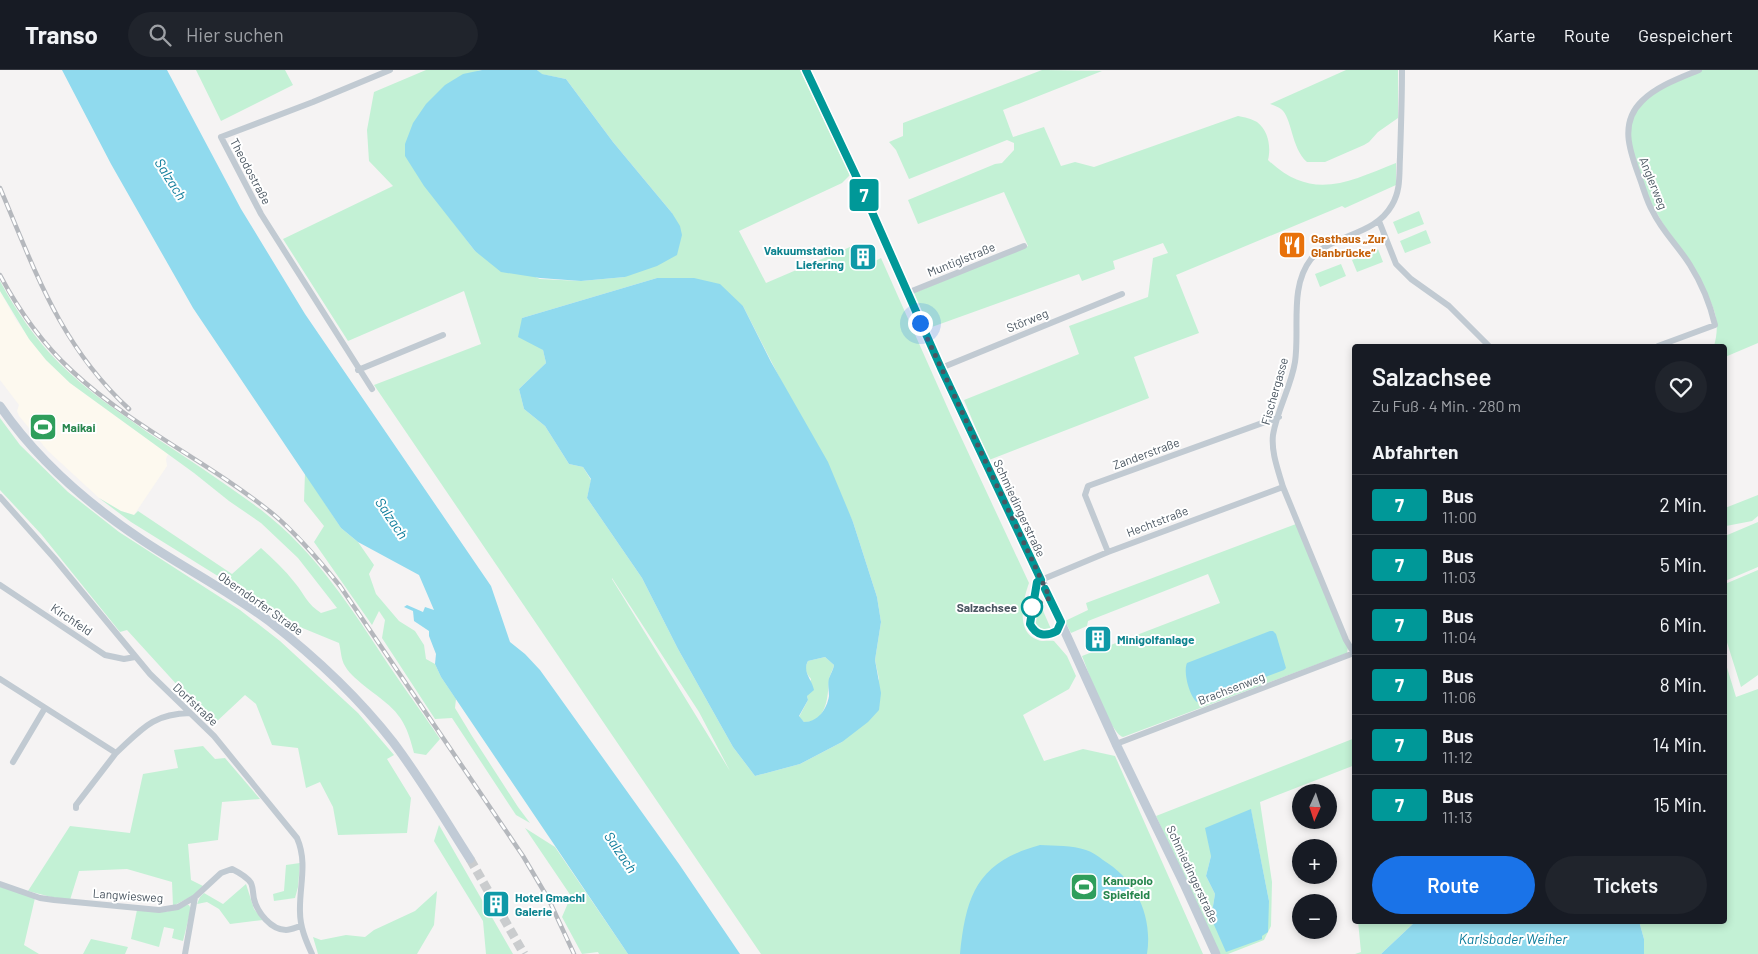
<!DOCTYPE html>
<html lang="de">
<head>
<meta charset="utf-8">
<style>
	body { margin:0; font-family:Barlow,sans-serif; background:#20242c; color:#f1f3f6; height:100vh; display:flex; flex-direction:column; font-size:19px; white-space:nowrap }
	* { box-sizing:border-box; margin:0 }
	p { font-size:16px; color:#9ea1a6 }
	.icon { flex:none; width:28px; height:28px; fill:none; stroke:currentColor; stroke-width:2; stroke-linecap:round; stroke-linejoin:round }
	.map { position:relative; flex:1; overflow:hidden }
	.sheet { position:absolute; left:1352px; top:274px; width:375px; height:580px; display:flex; flex-direction:column; background:#171b24; border-radius:5px; box-shadow:0 2px 8px #0003 }
	.sheet>* { flex:none }
	.badge { padding:0 10px; border-radius:4px; font-size:18px; line-height:32px }
	.needle { width:32px; rotate:183deg }
	.buttons { position:absolute; left:1292px; top:714px; display:grid; gap:10px }
	.buttons a { display:grid; place-items:center; width:45px; height:45px; border-radius:50%; background:#171b24; box-shadow:0 2px 8px #0003; font-size:25px }
	.you { position:absolute; width:25px; height:25px; margin:-12px; border:4px solid #fff; border-radius:50%; background:#1a73e8; box-shadow:0 0 0 8px #1a73e833 }
	.map>.badge { position:absolute; translate:-50% -50%; box-shadow:0 0 0 2px #fff }
	h2 { padding:0 20px; font-size:19px; line-height:45px }
	.round { display:grid; place-items:center; flex:none; width:52px; height:52px; border-radius:26px; background:#20242c }
	.headline { display:flex; align-items:center; justify-content:space-between; height:85px; padding:0 20px }
	h1 { font-size:24px; font-weight:600; line-height:38px }
	.cta { display:flex; gap:10px; margin-top:auto; padding:10px 20px }
	.cta a { flex:1; height:58px; border-radius:30px; background:#1a73e8; color:#fff; font-size:20px; font-weight:600; line-height:58px; text-align:center }
	.cta a+a { background:#20242c; color:#f1f3f6 }
	ul { padding:0; list-style:none }
	li { display:flex; align-items:center; gap:15px; height:60px; padding:0 20px; border-top:1px solid #363941 }
	li div { flex:1 }
	li b { display:block; font-size:19px }
	li em { font-style:normal }
	li .badge { min-width:55px; font-weight:700; text-align:center }
	header { display:flex; align-items:center; gap:30px; box-sizing:border-box; height:70px; padding:0 25px; background:#171b24; border-bottom:1px solid #363941 }
	header strong { font-size:24px }
	nav { display:flex; gap:28px; margin-inline-start:auto; font-size:18px }
	.search { width:350px; height:45px; background:#20242c; display:flex; align-items:center; gap:12px; box-sizing:border-box; padding:0 18px; border-radius:28px; color:#9ea1a6; font-size:19px }
	.map>svg:first-child { display:block }
	.commercial { fill:#fdf9ef }
	.green { fill:#c3f1d5; fill-rule:evenodd }
	.water { fill:#90daee; fill-rule:evenodd }
	.lines { fill:none; stroke-linecap:round; stroke-linejoin:round }
	.secondary-tunnel { stroke:#caccce; stroke-width:9; stroke-dasharray:9 4.5; stroke-linecap:butt }
	.street { stroke:#c1cad2; stroke-width:6 }
	.secondary { stroke:#c1cbd6; stroke-width:9 }
	.rail-casing { stroke:#b5b8bd; stroke-width:4.5 }
	.rail { stroke:#fff; stroke-width:2.5; stroke-dasharray:8; stroke-linecap:butt }
	.line-casing { stroke:#fff; stroke-width:11 }
	.line { stroke:#009898; stroke-width:8 }
	.walk { stroke:#4a5661; stroke-width:5; stroke-dasharray:0 9 }
	.stop-dot { fill:#fff; stroke:#009898; stroke-width:2.5 }
	.labels { text-anchor:middle; dominant-baseline:central; stroke-width:4; stroke-linejoin:round; paint-order:stroke }
	.street-label { font-size:12px; fill:#4a5661; stroke:#fff }
	.food-label { font-size:12px; font-weight:bold; fill:#c56008; stroke:#fff; text-anchor:start }
	.culture-label { font-size:12px; font-weight:bold; fill:#0d838f; stroke:#fff; text-anchor:start }
	.leisure-label { font-size:12px; font-weight:bold; fill:#27864d; stroke:#fff; text-anchor:start }
	.stop-label { font-size:12px; font-weight:bold; fill:#4a5661; stroke:#fff; text-anchor:end }
	.water-label { font-size:14px; font-style:italic; fill:#0c7c9b; stroke:#fff }
</style>
</head>
<body>
<header>
<strong>Transo</strong>
<div class="search"><svg class="icon" aria-label="search" viewBox="0 0 24 24"><circle cx="10" cy="10" r="6"/><path d="M15 15l6 6"/></svg>Hier suchen</div>
<nav><a>Karte</a><a>Route</a><a>Gespeichert</a></nav>
</header>
<div class="map">
<svg width="1758" height="884" viewBox="0 0 1758 884">
	<rect width="100%" height="100%" fill="#f5f3f3"/>
	<path class="commercial" d="M0,221L16,250L46,290L70,313L168,384L166,389L167,396L134,445L121,441L99,428L48,381L19,346L17,341L19,335L0,310Z"/>
	<path class="green" d="M196,0H285L293,15L221,51Z
		M426,0H482L477,1L452,151L475,181L540,209L581,211L625,207L672,143L613,72L566,9L541,4L537,0H800L850,105L842,113L739,161L766,213L850,177L859,199L881,188L953,350L1029,513C1023,529 1015,563 1038,570C1042,572 1049,570 1054,571L1067,586L1076,606L1069,619L1023,645L1044,691L1083,679L1115,686L1203,884H761L374,315L481,274L464,221L348,271L283,169L393,116L369,91L367,60L374,22ZM657,208L743,236L853,452L877,527L881,552L875,590L879,609L842,672L800,694L755,706L733,677L678,579L642,508L587,428L591,410L583,397L569,394L545,356L524,339L519,319L546,293L543,280L522,248ZM612,508L699,642L730,701L612,509Z
		M1042,0L1102,1L1003,40L1013,67L1044,57L1061,96L1075,92L1094,97L1238,46C1244,47 1252,49 1257,52C1269,61 1271,78 1268,90C1312,132 1348,112 1396,93V115L1345,138L1342,136L1176,205L1199,263L1134,287L1149,328L989,390L964,330L1079,284L1069,256L1148,227L1153,188L1168,183L1163,173L1113,191L1115,199L1082,211L1079,204L929,258L914,223L1028,176L1004,122L918,154L908,130L995,94L1002,93L1014,80V73L1007,70L909,109L896,80L889,72L903,66V53Z
		M1346,0H1398V48L1378,62L1369,72L1364,75L1325,92H1307C1291,78 1292,47 1281,39C1278,37 1274,35 1270,34Z
		M1702,0H1758V273L1725,287V276H1714C1718,262 1718,249 1712,235C1692,191 1598,81 1642,33C1654,20 1686,7 1702,0Z
		M1419,141L1424,154L1398,164L1393,152Z
		M1426,160L1431,173L1405,183L1400,171Z
		M1378,179L1383,192L1357,202L1352,190Z
		M1341,194L1346,206L1320,217L1315,204Z
		M0,211C16,241 36,270 60,294C87,321 119,342 150,364C187,388 224,413 260,439C317,483 351,538 390,597C406,621 424,645 440,669L426,685L414,683C405,646 396,640 367,618C359,611 350,605 345,596C341,590 341,580 339,573L300,557L131,452L99,428L121,441L134,445L138,441L232,504L261,478C273,489 285,500 295,513C305,525 307,534 321,543L337,538L298,488L261,453L229,431L194,403L70,313L46,290L29,269L0,221Z
		M0,348L20,375L68,422L119,462L240,540L280,571L358,643L394,685L387,689L411,728L407,763L338,765L333,737L320,712L306,718L298,678L272,675L256,634L245,625L214,654L175,621L179,617L127,560L120,562L41,464L0,420Z
		M305,403L341,458L358,472L374,495L369,504L376,524L399,551L415,561L424,575L426,589L435,594L441,607L456,629L455,638L472,666L518,737L530,753L516,745L452,648L435,649L382,568L385,550L379,541L372,555L314,472L324,456L304,431Z
		M1758,425V446L1752,451L1726,456L1725,459V438Z
		M1758,452V497L1725,511V466Z
		M1296,454L1348,577L1347,583L1123,667C1110,663 1088,601 1082,586L1220,533L1208,504L1088,551L1087,556L1071,563L1065,551L1088,540L1086,533Z
		M1758,500V605L1741,617L1725,566V514Z
		M1037,527L1051,559L1048,562L1040,561L1034,555Z
		M825,587L834,595C833,600 830,604 829,609C828,626 827,653 804,652L799,647L808,630L807,626L811,609C806,603 804,599 808,591Z
		M1725,591L1736,627L1758,619V884H1644V869L1639,851H1725Z
		M1355,668V695L1260,732L1272,812L1271,856L1264,870L1228,884H1219L1156,746ZM1251,740L1269,831L1262,866L1211,848L1215,824L1206,806L1211,786Z
		M203,676L215,689L225,688L260,729L222,732L218,770L188,774L191,810L203,816L194,825L173,836L172,812L127,799L79,801L70,830L55,828L28,821L70,756L130,763L143,704L178,698L174,680Z
		M439,755L513,884H486L483,851L434,771Z
		M525,758L555,777L628,884H599L598,882L582,884L562,847L571,826Z
		M300,793L298,817L295,828L274,831L273,824L284,821L286,795Z
		M246,814L254,839L263,850L230,854L219,839L207,832L197,834L200,827L204,823L223,834Z
		M0,816L35,828L24,875L39,884H0Z
		M437,821L434,855L417,884H318L313,867L321,870L346,865L365,867L374,860L415,841Z
		M187,835H189L191,839L183,871L172,868L174,859L164,857L159,877L131,869L137,840L166,842Z
		M1358,851H1416L1381,884H1355L1361,882Z
		M91,869L128,877L125,884H83Z"/>
	<path class="water" d="M62,0H167L241,139L305,244L491,516L510,572L525,584L540,600L679,794L740,884H628L441,607L435,594L436,584L429,566V561L414,551L413,541L404,537L407,535L423,542L425,537L434,540L419,505L358,472L341,458L193,238L111,94Z
		M482,0H537L542,4L566,9L613,72L672,143L680,156L682,165L677,185L657,196L625,207L581,211L540,208L501,202L475,181L424,116L405,86V74L413,53L426,34L445,15L463,4Z
		M657,208H694L720,214L743,236L771,292L828,392L853,452L877,527L881,552L875,590L881,623L879,640L868,652L842,672L800,694L755,706L733,677L678,579L642,508L587,428L591,409L583,397L569,394L545,356L524,339L519,319L546,293L543,280L518,267L522,248ZM825,587L834,595C833,600 832,601 830,606C827,611 829,620 829,626C827,639 818,652 804,652L799,646L808,630L807,626L814,620C812,609 802,602 808,591Z
		M1270,561H1273L1276,564L1286,598L1284,600L1201,631L1197,632C1189,626 1183,601 1187,593Z
		M1251,739L1269,831L1268,862L1262,866V869L1226,882L1211,848L1215,824L1206,806L1211,786L1205,758Z
		M1040,775C1055,776 1072,775 1086,780C1092,782 1098,786 1103,790C1136,810 1153,846 1147,884H960C966,824 978,792 1040,775Z
		M1416,851H1639L1644,869V884H1381Z"/>
	<g class="lines">
		<path class="secondary-tunnel" d="M470,789L524,884"/>
		<path class="street" d="M1379,151L1396,194L1411,209L1449,236L1489,276
			M907,223L1024,176
			M1658,276L1715,255C1710,234 1702,214 1690,195C1679,177 1662,161 1653,142C1647,132 1644,120 1640,109C1631,84 1618,54 1642,31C1657,16 1680,8 1699,0
			M941,298L1122,224
			M358,300L443,265
			M372,319L261,144L221,67L313,32L390,0
			M0,427L55,489L150,604L214,666L297,768C308,793 299,817 300,842C300,857 306,871 312,884
			M1108,482L1085,425L1088,416L1279,347
			M1041,510L1108,482L1283,417
			M0,515L105,585L124,589L135,587
			M1355,585L1346,570L1283,417C1278,400 1271,382 1273,365C1277,340 1291,317 1295,292C1300,259 1289,217 1311,189C1333,163 1374,167 1392,135C1401,120 1399,104 1400,87C1401,58 1402,29 1402,0
			M0,609L116,683C142,659 152,644 190,643
			M1116,674L1354,583
			M13,692L45,638
			M76,738V735L116,683
			M0,814L40,828L54,830L159,840L178,837L195,827L221,803L232,799C238,802 247,807 251,813C253,817 253,824 254,829C257,842 271,860 286,860C291,860 297,857 301,856
			M185,884L195,827"/>
		<path class="secondary" d="M806,0L857,108L941,298L1061,553L1116,674L1184,814L1216,884
			M0,336C37,390 88,434 142,470C184,498 229,521 269,551C314,586 358,627 393,672C421,709 445,750 470,789"/>
		<g class="rail-casing">
			<path id="rail" d="M0,118C36,203 60,275 129,339
				M0,205C19,241 43,274 72,301C132,357 209,392 273,444C298,465 319,490 340,516L523,786L549,830L574,884"/>
		</g>
		<use href="#rail" class="rail"/>
	</g>
	<g class="lines">
		<g class="line-casing">
			<path id="line" d="M806,0L857,108L941,298L1041,510L1037,512L1030,554C1036,566 1046,567 1057,561L1061,552L1045,519"/>
		</g>
		<use href="#line" class="line"/>
		<path class="walk" d="M920,253L1050,528L1032,537"/>
	</g>
	<defs>
		<g id="restaurant-square" transform="scale(1.4375)"><rect x="-9" y="-9" width="18" height="18" rx="4" fill="#e8710a" stroke="#fff"/><path d="M-5-6h1v4h1v-4h1v4h1v-4h1v5L-1.5 .5V6h-2V.5L-5-1ZM5-6V6H3V1.5H1.5Q1.5-4 5-6Z" fill="#fff"/></g>
		<g id="building-square" transform="scale(1.4375)"><rect x="-9" y="-9" width="18" height="18" rx="4" fill="#0f9aa8" stroke="#fff"/><path d="M-4-6H4V6H1V3H-1V6H-4ZM-2.5-4.3h1.7v1.8h-1.7ZM.8-4.3h1.7v1.8H.8ZM-2.5-1h1.7V.8h-1.7ZM.8-1h1.7V.8H.8Z" fill="#fff"/></g>
		<g id="stadium-square" transform="scale(1.4375)"><rect x="-9" y="-9" width="18" height="18" rx="4" fill="#2e9e5b" stroke="#fff"/><path d="M0-5a6.5 5 0 1 0 0 10a6.5 5 0 1 0 0-10ZM-3.5-1.8h7v3.6h-7Z" fill="#fff"/></g>
	</defs>
	<g fill-rule="evenodd">
		<use href="#restaurant-square" x="1292" y="175"/>
		<use href="#building-square" x="863" y="187"/>
		<use href="#stadium-square" x="43" y="357"/>
		<use href="#building-square" x="1098" y="569"/>
		<use href="#stadium-square" x="1084" y="817"/>
		<use href="#building-square" x="496" y="834"/>
	</g>
	<circle class="stop-dot" cx="1032" cy="537" r="10"/>
	<g class="labels">
		<g class="street-label">
			<text transform="translate(251 101) rotate(62)">Theodostraße</text>
			<text transform="translate(1654 113) rotate(68)">Anglerweg</text>
			<text transform="translate(961 189) rotate(-22)">Muntiglstraße</text>
			<text transform="translate(1027 250) rotate(-22)">Störweg</text>
			<text transform="translate(1274 321) rotate(-74)">Fischergasse</text>
			<text transform="translate(1146 383) rotate(-20)">Zanderstraße</text>
			<text transform="translate(1020 438) rotate(65)">Schmiedingerstraße</text>
			<text transform="translate(1157 451) rotate(-21)">Hechtstraße</text>
			<text transform="translate(261 533) rotate(35)">Oberndorfer Straße</text>
			<text transform="translate(72 549) rotate(34)">Kirchfeld</text>
			<text transform="translate(1231 618) rotate(-21)">Brachsenweg</text>
			<text transform="translate(196 634) rotate(43)">Dorfstraße</text>
			<text transform="translate(1193 804) rotate(65)">Schmiedingerstraße</text>
			<text transform="translate(128 825) rotate(4)">Langwiesweg</text>
		</g>
		<g class="food-label">
			<text x="1311" y="168">Gasthaus „Zur<tspan x="1311" dy="14">Glanbrücke“</tspan></text>
		</g>
		<g class="culture-label">
			<text x="844" y="180" text-anchor="end">Vakuumstation<tspan x="844" dy="14">Liefering</tspan></text>
			<text x="1117" y="569">Minigolfanlage</text>
			<text x="515" y="827">Hotel Gmachl<tspan x="515" dy="14">Galerie</tspan></text>
		</g>
		<g class="leisure-label">
			<text x="62" y="357">Maikai</text>
			<text x="1103" y="810">Kanupolo<tspan x="1103" dy="14">Spielfeld</tspan></text>
		</g>
		<g class="stop-label">
			<text x="1017" y="537">Salzachsee</text>
		</g>
		<g class="water-label">
			<text transform="translate(171 109) rotate(58)">Salzach</text>
			<text transform="translate(392 448) rotate(56)">Salzach</text>
			<text transform="translate(621 782) rotate(56)">Salzach</text>
			<text x="1513" y="868">Karlsbader Weiher</text>
		</g>
	</g>
</svg>
<div class="buttons">
<a><svg class="needle" viewBox="-14 -14 28 28"><path d="M0-13l5 13h-10z" fill="#e53935"/><path d="M0 13l5-13h-10z" fill="#9ea1a6"/></svg></a>
<a>+</a>
<a>−</a>
</div>
<div class="you" style="left:920px;top:253px"></div>
<b class="badge" style="left:864px;top:125px;background:#009898;color:#fff">7</b>
<section class="sheet">
<div class="headline"><div><h1>Salzachsee</h1><p>Zu Fuß · 4 Min. · 280 m</p></div><a class="round"><svg class="icon" aria-label="heart" viewBox="0 0 24 24"><path d="M12 20l-8-8c-3-5 5-10 8-4 3-6 11-1 8 4z"/></svg></a></div>
<h2>Abfahrten</h2>
<ul>
<li><span class="badge" style="background:#009898;color:#fff">7</span><div><b>Bus</b><p>11:00</p></div><em>2 Min.</em></li>
<li><span class="badge" style="background:#009898;color:#fff">7</span><div><b>Bus</b><p>11:03</p></div><em>5 Min.</em></li>
<li><span class="badge" style="background:#009898;color:#fff">7</span><div><b>Bus</b><p>11:04</p></div><em>6 Min.</em></li>
<li><span class="badge" style="background:#009898;color:#fff">7</span><div><b>Bus</b><p>11:06</p></div><em>8 Min.</em></li>
<li><span class="badge" style="background:#009898;color:#fff">7</span><div><b>Bus</b><p>11:12</p></div><em>14 Min.</em></li>
<li><span class="badge" style="background:#009898;color:#fff">7</span><div><b>Bus</b><p>11:13</p></div><em>15 Min.</em></li>
</ul>
<div class="cta"><a>Route</a><a>Tickets</a></div>
</section>
</div>
</body>
</html>
